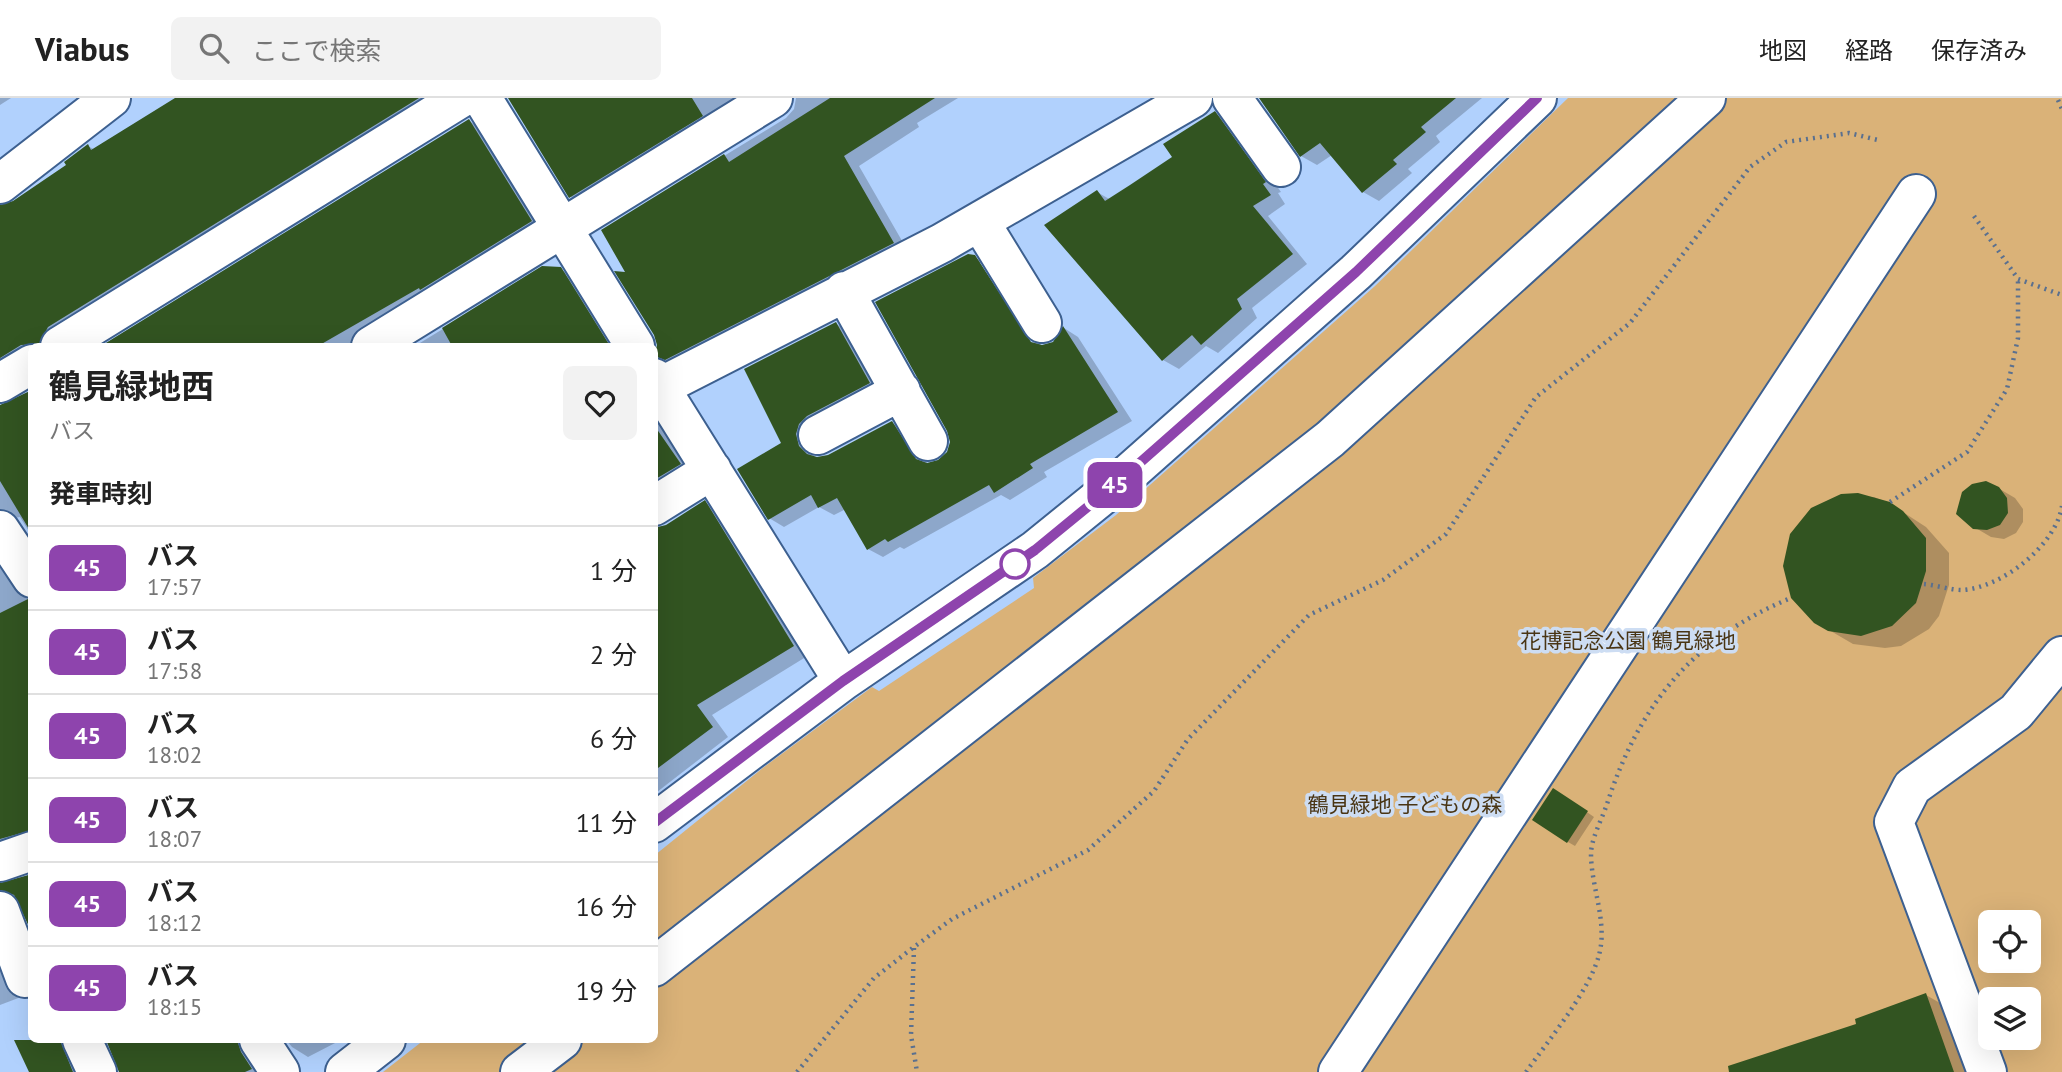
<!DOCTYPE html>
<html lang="ja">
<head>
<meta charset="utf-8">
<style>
	body { margin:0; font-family:"PT Sans","Noto Sans JP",sans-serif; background:#f2f2f2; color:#222; height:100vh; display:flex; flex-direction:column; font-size:26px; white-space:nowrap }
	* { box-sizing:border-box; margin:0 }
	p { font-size:23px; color:#767676 }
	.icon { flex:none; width:38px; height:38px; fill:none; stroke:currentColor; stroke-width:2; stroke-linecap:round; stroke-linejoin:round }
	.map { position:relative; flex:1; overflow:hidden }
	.drawer { position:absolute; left:28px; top:245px; width:630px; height:700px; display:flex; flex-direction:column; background:#fff; border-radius:10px; box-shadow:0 7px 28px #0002 }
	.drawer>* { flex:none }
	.badge { padding:0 14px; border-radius:10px; font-size:24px; line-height:46px }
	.fabs { position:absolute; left:1978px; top:812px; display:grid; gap:14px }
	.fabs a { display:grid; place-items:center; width:63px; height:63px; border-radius:10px; background:#fff; box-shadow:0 7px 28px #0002; font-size:35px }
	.map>.badge { position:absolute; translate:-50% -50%; box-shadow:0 0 0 4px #fff }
	h2 { padding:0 21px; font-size:26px; line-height:63px }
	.round { display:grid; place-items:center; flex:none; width:74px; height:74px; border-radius:10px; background:#f2f2f2 }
	.summary { display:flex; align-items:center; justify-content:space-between; height:119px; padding:0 21px }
	h1 { font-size:33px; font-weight:700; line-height:52px }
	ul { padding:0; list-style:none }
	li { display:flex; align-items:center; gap:21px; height:84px; padding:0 21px; border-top:2px solid #e0e0e0 }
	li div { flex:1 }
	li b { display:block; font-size:26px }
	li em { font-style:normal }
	li .badge { min-width:77px; font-weight:700; text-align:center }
	header { display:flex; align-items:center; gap:42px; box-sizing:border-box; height:98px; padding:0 35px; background:#fff; border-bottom:2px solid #e0e0e0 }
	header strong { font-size:33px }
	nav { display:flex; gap:38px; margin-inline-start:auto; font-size:24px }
	.search { width:490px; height:63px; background:#f2f2f2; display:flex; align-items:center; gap:18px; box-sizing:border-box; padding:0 24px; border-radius:10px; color:#767676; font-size:26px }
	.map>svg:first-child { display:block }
	.green { fill:#dab278; fill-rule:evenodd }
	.shadow { fill:#0003; fill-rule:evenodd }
	.building { fill:#325421 }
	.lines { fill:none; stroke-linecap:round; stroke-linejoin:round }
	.minor-casing { stroke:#3d6090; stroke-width:42 }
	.path { stroke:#5a708f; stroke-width:4.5; stroke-dasharray:2 5; stroke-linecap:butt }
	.minor { stroke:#fff; stroke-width:38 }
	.line-casing { stroke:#fff; stroke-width:16 }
	.line { stroke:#8e44ad; stroke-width:10 }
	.stop-dot { fill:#fff; stroke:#8e44ad; stroke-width:3.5 }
	.labels { text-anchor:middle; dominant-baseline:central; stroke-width:7; stroke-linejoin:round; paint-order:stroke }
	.park-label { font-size:21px; fill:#493514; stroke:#cdddf3 }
</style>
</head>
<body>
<header>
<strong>Viabus</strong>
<div class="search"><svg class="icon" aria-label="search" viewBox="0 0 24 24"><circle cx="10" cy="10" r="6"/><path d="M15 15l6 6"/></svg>ここで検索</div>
<nav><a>地図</a><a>経路</a><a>保存済み</a></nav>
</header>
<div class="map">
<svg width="2062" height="974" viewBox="0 0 2062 974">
	<rect width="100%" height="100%" fill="#b1d1fd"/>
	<path class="green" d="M1568,0H2062V974H383L424,942H654L655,757L764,669L872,589L879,593L1034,490L1033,480L1116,417L1375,188ZM1990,824H2028V863H1990ZM1990,901H2028V940H1990Z"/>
	<path class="shadow" d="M0,0H11L0,7Z
		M179,0H450L59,248H32L0,280V108L14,105L68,67L88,48L95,52Z
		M510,0H763L587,108L571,99Z
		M796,0H958L917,25L919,29L859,68L909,155L673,267L656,257L659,248L628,175L603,132L786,20L794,11Z
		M1260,0H1482L1436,38L1440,44L1408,71L1412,75L1379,103L1363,94L1332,57L1317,67L1301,58Z
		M1215,15L1231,25L1281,94L1278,95L1285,106L1268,118L1307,166L1252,210L1257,220L1218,255L1206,248L1179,271L1163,262L1097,94L1111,102L1174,60Z
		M469,23L485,32L547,132L367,248H104Z
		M974,159L990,168L1042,249L1054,245L1064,230L1078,239L1132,323L1044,374L1047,379L1010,402L1001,397L904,451L900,449L883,459L868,451L846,411L834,417L819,409L784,429L769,420L783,346L836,226L851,234L884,293L811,345L814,358L816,361L828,358L892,325L907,333L928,366L939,364L949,354ZM978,165H982L1037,250L1034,252Z
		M543,170L560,171L577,181L619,248H415Z
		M32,294V438L20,419L5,422L0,427V308Z
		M654,314L696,375L654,405Z
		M1998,390L2015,400L2023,411V424L2016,435L2004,441L1991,439L1974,429Z
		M1842,398L1874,399L1889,405L1926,429L1949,455V487L1939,518L1929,531L1901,548L1885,550L1853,546L1829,532Z
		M705,404L720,414L809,557L712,617L728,639L657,694L654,692V429L666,428Z
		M0,454L32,503V745L0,758Z
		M1561,696L1594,719L1575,748L1568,744Z
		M0,843L21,899L0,907Z
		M1926,897L1954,913L1976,974H1749Z
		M32,941L78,942L83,974H30L18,947Z
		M108,942H255L261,974H120Z
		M286,942H336L337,944L308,959L292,949Z"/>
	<path class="building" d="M175,0H419L48,229L39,246L21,247L0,260V107L13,103L66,67L64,64L88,46L91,52Z
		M508,0H692L703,18L569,100Z
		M830,0H935L844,58L894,145L665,262L654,258L657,247L654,237L614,173L625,174L601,132L724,56L729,64Z
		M1259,0H1456L1421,29L1426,34L1393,62L1397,66L1362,95L1320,45L1300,59Z
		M1215,13L1266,84L1263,86L1271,97L1253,108L1293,156L1237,201L1242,211L1201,247L1192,237L1162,263L1044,127L1097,92L1105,103L1130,87L1172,59L1163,46Z
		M469,21L532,123L420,192L419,190L318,248H101Z
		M968,156L975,157L1031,244L1042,247L1053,244L1063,228L1118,314L1030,366L1033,370L994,395L989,387L888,444L885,441L867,452L837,400L818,410L811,397L768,422L737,371L781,345L744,271L836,224L870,285L807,318L799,326L796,336L799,348L807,356L817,359L828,357L892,323L916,361L927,365L938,362L947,354L950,344L947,333L875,204Z
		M542,168L561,169L610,248H452L442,230Z
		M32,292V436L0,383V307Z
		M654,327L681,366L654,382Z
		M1986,383L1999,389L2007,400L2008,415L2000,427L1987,432L1973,431L1956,416L1962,394L1972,386Z
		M1858,395L1890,404L1903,413L1926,440V473L1916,505L1892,528L1861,538L1828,533L1814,525L1791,500L1783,468L1790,436L1811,410L1841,396Z
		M705,402L794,548L697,607L713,629L654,673V430L666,427Z
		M28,501L32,502V732L0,741V515Z
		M1553,690L1588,713L1567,745L1532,722Z
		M32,776V835L14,797L0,792V785Z
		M1926,895L1954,974H1729L1728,968L1856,926L1855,921Z
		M14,942H60L73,974H29Z
		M106,942H237L241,954L252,971L245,974H119Z"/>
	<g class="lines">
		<g class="minor-casing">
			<path id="minor" d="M482,0L635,248
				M1232,0L1281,69
				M0,86L111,0
				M980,124L1042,225
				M844,193L928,343
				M60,248L461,0
				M371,248L773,0
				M654,280L843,583
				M0,285L32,266
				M660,289L942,145L1193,0
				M818,337L901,293
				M654,408L712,372
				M0,432L32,480
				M654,725L843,583L1035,452L1119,384L1356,174L1537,0
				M0,764L32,753
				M0,813L25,880
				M654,869L1330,341L1706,0
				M82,942L97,974
				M259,942L280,974
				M345,974L386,942
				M520,974L562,942
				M1338,974L1916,96
				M1987,974L1894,724L1912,689L2016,614L2062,558"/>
		</g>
		<path class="path" d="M2058,2L2062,11
			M1974,118L2018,181L2062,197
			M1890,404L1967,354L2007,291L2018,240V181
			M1924,486C1936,487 1950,492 1962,492C2002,490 2056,447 2062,408
			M914,850L911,937L917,974
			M797,974L874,880L914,849L952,821L1088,752L1154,693L1188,641L1309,517L1383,482L1446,436L1536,299L1630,225L1750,69L1786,44L1849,35L1878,42
			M1526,974C1548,943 1590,892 1599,857C1608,824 1591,789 1591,756C1591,741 1602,721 1607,706C1639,607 1693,540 1791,500"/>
		<use href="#minor" class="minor"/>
	</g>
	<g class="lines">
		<g class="line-casing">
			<path id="line" d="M654,725L843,583L1035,452L1118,384L1356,174L1537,0"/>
		</g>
		<use href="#line" class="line"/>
	</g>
	<circle class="stop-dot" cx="1015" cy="466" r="14"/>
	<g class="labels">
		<g class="park-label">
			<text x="1628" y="542">花博記念公園 鶴見緑地</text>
			<text x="1405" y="706">鶴見緑地 子どもの森</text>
		</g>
	</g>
</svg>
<div class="fabs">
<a><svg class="icon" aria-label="locate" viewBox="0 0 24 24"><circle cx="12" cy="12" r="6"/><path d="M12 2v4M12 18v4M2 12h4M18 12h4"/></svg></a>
<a><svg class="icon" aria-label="layers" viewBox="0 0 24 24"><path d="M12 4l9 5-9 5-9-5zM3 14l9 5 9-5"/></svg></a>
</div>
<b class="badge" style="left:1115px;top:387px;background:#8e44ad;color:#fff">45</b>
<section class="drawer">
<div class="summary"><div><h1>鶴見緑地西</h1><p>バス</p></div><a class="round"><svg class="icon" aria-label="heart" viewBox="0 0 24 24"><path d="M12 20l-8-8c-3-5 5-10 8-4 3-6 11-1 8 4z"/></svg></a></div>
<h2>発車時刻</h2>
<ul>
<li><span class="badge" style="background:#8e44ad;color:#fff">45</span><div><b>バス</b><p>17:57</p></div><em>1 分</em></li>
<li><span class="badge" style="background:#8e44ad;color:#fff">45</span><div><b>バス</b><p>17:58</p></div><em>2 分</em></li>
<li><span class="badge" style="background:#8e44ad;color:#fff">45</span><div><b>バス</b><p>18:02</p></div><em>6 分</em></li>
<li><span class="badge" style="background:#8e44ad;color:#fff">45</span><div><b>バス</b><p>18:07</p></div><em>11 分</em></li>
<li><span class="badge" style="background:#8e44ad;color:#fff">45</span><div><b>バス</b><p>18:12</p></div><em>16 分</em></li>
<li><span class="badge" style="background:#8e44ad;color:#fff">45</span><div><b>バス</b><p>18:15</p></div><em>19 分</em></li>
</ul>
</section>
</div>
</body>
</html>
